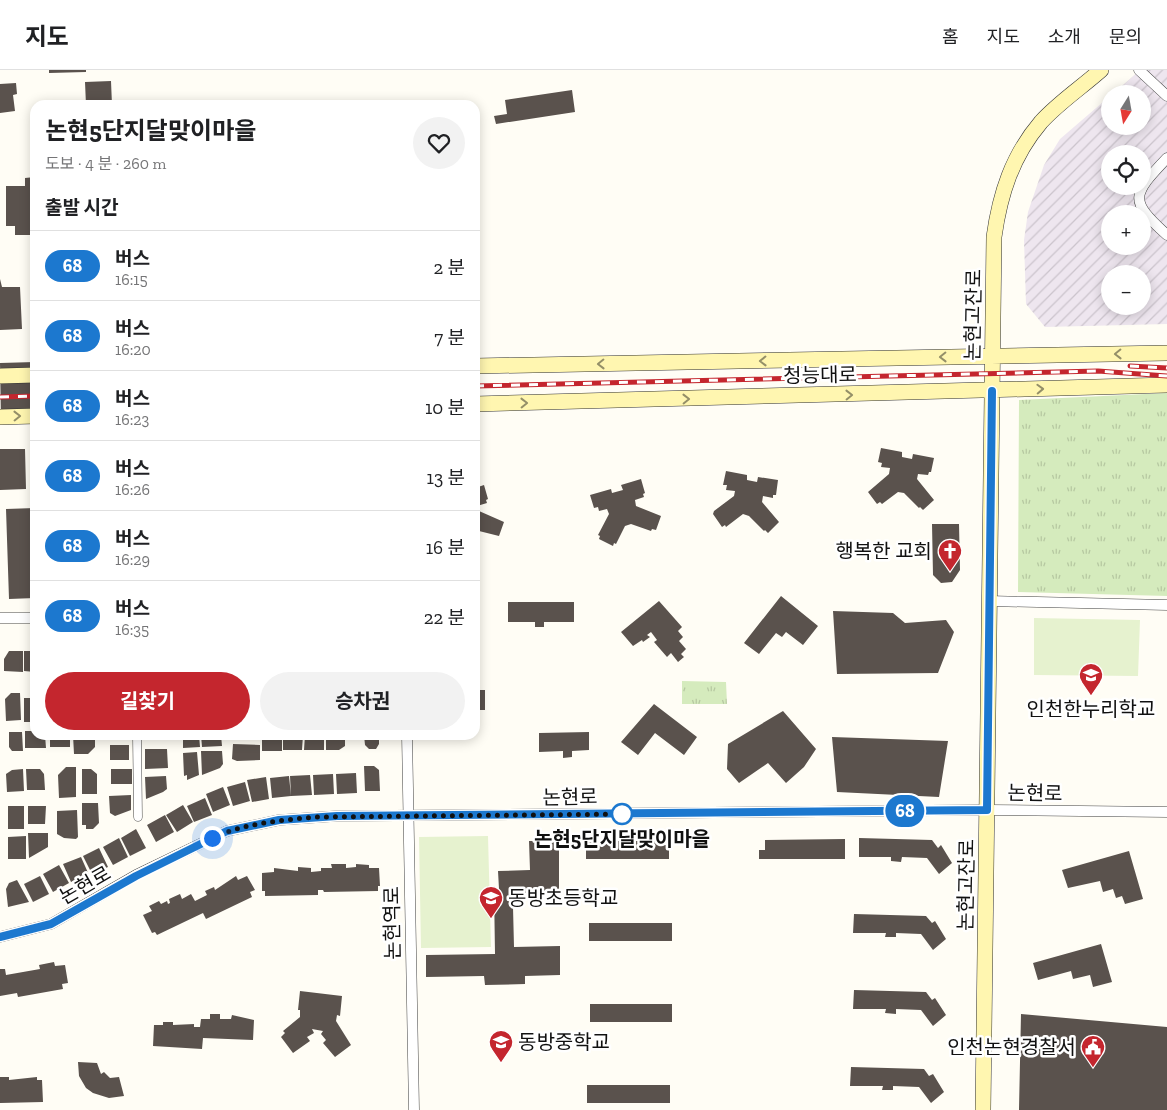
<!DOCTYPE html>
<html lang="ko">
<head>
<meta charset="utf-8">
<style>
	body { margin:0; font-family:"Zilla Slab","Noto Sans KR",serif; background:#f2f2f2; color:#202124; height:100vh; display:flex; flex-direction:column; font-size:19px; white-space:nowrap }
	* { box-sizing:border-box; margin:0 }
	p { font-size:16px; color:#757577 }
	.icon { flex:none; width:28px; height:28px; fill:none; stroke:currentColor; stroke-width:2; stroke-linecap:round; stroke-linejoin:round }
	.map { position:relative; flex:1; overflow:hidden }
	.panel { position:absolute; left:30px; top:30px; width:450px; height:640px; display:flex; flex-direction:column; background:#fff; border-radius:15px; box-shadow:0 2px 12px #0003 }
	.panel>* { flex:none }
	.badge { padding:0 10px; border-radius:16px; font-size:18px; line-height:32px }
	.needle { width:32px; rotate:191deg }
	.fabs { position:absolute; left:1101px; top:15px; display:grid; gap:10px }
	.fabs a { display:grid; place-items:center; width:50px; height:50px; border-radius:50%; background:#fff; box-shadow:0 2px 12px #0003; font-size:25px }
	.you { position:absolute; width:25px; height:25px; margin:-12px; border:4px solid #fff; border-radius:50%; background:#1a73e8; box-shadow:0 0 0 8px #1a73e833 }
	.map>.badge { position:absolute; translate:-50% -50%; box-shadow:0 0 0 2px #fff }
	h2 { padding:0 15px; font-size:19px; line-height:45px }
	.round { display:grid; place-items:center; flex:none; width:52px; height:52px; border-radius:26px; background:#f2f2f2 }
	.headline { display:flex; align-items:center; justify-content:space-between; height:85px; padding:0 15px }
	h1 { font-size:24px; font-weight:700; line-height:38px }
	.button { display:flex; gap:10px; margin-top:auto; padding:10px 15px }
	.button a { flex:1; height:58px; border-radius:30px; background:#c4262e; color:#fff; font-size:20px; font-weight:700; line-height:58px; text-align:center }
	.button a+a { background:#f2f2f2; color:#202124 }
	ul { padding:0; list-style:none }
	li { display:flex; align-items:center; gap:15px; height:70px; padding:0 15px; border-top:1px solid #e0e0e0 }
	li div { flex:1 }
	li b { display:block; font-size:19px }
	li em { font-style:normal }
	li .badge { min-width:55px; font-weight:700; text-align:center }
	header { display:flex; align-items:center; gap:30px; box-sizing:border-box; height:70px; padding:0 25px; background:#fff; border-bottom:1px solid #e0e0e0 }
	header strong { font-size:24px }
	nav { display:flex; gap:28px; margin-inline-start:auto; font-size:18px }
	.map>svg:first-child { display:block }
	.industrial { fill:url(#industrial-furrows); fill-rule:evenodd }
	.grass { fill:url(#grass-tufts) }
	.pitch { fill:#e6f2cf }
	.building { fill:#5a524d }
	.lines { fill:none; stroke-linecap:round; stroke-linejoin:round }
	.pedestrian-casing { stroke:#444; stroke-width:9 }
	.minor-casing { stroke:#444; stroke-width:11 }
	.secondary-casing { stroke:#333; stroke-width:16 }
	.pedestrian { stroke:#fff; stroke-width:8 }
	.minor { stroke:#fff; stroke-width:10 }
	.secondary { stroke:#fff6b0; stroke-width:15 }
	.rail-casing { stroke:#c4262e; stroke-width:5 }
	.rail { stroke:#fff; stroke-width:3; stroke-dasharray:9; stroke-linecap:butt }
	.oneway { stroke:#948f68 }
	.line-casing { stroke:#fff; stroke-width:11 }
	.line { stroke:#1c78cf; stroke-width:8 }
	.walk { stroke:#111; stroke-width:5; stroke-dasharray:0 9 }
	.stop-dot { fill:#fff; stroke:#1c78cf; stroke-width:2.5 }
	.labels { text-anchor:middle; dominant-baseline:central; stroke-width:5; stroke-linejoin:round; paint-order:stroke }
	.street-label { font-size:20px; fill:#111; stroke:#fff }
	.poi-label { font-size:20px; fill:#111; stroke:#fff; text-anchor:end }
	.stop-label { font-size:20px; font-weight:bold; fill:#111; stroke:#fff }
</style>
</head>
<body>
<header>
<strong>지도</strong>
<nav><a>홈</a><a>지도</a><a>소개</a><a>문의</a></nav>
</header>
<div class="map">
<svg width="1167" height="1040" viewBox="0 0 1167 1040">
	<defs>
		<pattern id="industrial-furrows" width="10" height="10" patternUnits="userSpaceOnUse" patternTransform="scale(1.25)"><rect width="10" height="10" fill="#eee6ef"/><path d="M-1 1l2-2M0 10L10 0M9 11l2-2" fill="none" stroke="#cbc4cc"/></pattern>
		<pattern id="grass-tufts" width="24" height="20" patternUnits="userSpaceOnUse" patternTransform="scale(1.25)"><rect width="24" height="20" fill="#d5ebbd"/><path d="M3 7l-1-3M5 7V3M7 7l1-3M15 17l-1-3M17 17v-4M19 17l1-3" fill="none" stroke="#b6c8a1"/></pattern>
	</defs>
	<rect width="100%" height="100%" fill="#fffdf5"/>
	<path class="industrial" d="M1140,0H1167V254L1045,257L1026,234L1024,170L1028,142L1044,95L1060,69L1110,26V56H1142V24H1113ZM1110,84H1142V116H1110ZM1110,144H1142V176H1110ZM1110,204H1142V236H1110Z"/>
	<path class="grass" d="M1167,323V526L1018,522L1019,330Z
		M682,611L726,612L727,634H682Z"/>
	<path class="pitch" d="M1034,548L1140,550L1138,606L1034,605Z
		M488,766L491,877L421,878L419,767Z"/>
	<path class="building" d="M49,0H86V2L49,3Z
		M111,11L112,35H86L85,12Z
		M16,13L17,24L13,25L15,41L0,43V14Z
		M572,20L575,42L496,54L494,46L507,44L505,30Z
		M35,107V165H15V156H6V116H25V108Z
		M0,209L2,217H20L22,259L0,260Z
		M35,292V352H1L0,293Z
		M881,378L902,382V387L912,389L913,384L934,388L931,402H929L928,405L918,404L917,409L934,430L923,440L920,437L919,438L904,423L898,422L882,434L880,432L877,434L868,422L889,404L890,398L881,397L882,393L878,392Z
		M0,379H25L26,419L0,420Z
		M726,401L747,405V410L757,412L758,407L778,410L776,425H773V428L763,426L762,432L779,452L768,463L765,460L764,461L749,446L743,444L726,457L725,455L722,457L713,444L714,441L734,426L735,421L726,420L727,415H723Z
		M641,409L645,423L643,424L644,427L635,430L636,436L661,446L656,460L652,459L651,461L631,454L625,456L616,474L614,473L613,476L599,469L600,466L598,465L609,444L607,439L599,441L598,437L594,438L590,425L611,419L612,423L623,420L621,415Z
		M484,415L488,429L486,430L487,433L477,436L479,441L504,452L499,466L475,460V418Z
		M35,438V528L9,529L6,439Z
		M932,454H959L960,500L952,512L941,513L933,505Z
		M781,526L818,556L803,575L786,562L782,567L776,563L759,584L744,573Z
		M659,531L682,557L678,561L683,567L679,571L686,579L681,584L684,587L678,592L671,583L667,587L654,572L657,570L651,562L647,565L650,567L643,572L642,570L633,576L621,562Z
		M508,532H574V552H544V557H535V552H508Z
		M833,541L893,543L905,553L946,550L954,562L938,603L837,604Z
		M9,581H23V602L4,601V589Z
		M24,581H35V602L24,601Z
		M475,620H485V640H475Z
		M11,623H20L21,650L6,651L5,629Z
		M24,628H35V652H24Z
		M654,634L697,667L684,685L655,663L638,685L621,672Z
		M783,641L816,679L804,697L786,713L768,693L739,713L727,699L728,674Z
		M25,661H35V665H45L46,678H25Z
		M9,662H22L23,681H12L9,677Z
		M589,662V680L572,681V687L563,688V681L539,682V663Z
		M50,665H70V677H50Z
		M73,665H95V677L88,684H74Z
		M144,665H164V669L144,670Z
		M183,665H199L200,677L183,678Z
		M201,665H221L222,676L202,677Z
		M262,665H282V681H262Z
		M283,665H303L302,680H283Z
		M305,665H324V680H304Z
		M326,665H345V676L339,680H326Z
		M364,665H379V674L376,679H369L365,675Z
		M832,667L948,671L939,727L837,722Z
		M233,674L260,675V690L237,691L232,689Z
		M110,675H129V690H110Z
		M145,679H167L168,698L145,699Z
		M201,681H222L223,694L220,698L202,705Z
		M197,682L199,705L187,710V705L184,706L183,683Z
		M364,696H374L379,700L380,721H365Z
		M66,697H76V727L59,728L58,705Z
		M23,699L24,721L7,722L6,704L12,700Z
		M26,699H40L44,704L45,720H27Z
		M82,699H91L97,704V724H82Z
		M111,699H132V714H111Z
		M356,703L357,723L337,724L336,704Z
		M333,704L334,724L314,725L313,705Z
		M310,705L312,725L291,726L290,706Z
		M166,706L167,719L163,722L146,729L145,707Z
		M289,706L291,726L272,728L270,708Z
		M266,707L269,729L252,732L247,710Z
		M245,712L250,731L233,736L227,717Z
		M223,717L230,735L213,742L206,724Z
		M131,725V740L115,746L110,743L109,726Z
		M205,728L212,745L194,752L187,736Z
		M82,733H98L99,753L93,759H86V755H82Z
		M183,735L193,752L177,762L166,745Z
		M8,736H24V759H8Z
		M28,736H46L45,754H28Z
		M77,740L78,767L76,769L64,768L57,764V741Z
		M165,745L174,762L156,772L147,755Z
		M136,759L146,778L130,786L121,768Z
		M28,763H48V777L29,788Z
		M26,766V789H8V767Z
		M538,767H551V770H559V822L520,823V836L513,837L514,877L560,876V905L525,906V914L485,915L484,906L426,907V885L495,884L494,819H499L498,801L530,800L529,771H538Z
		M119,768L128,787L113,795L103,777Z
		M859,768L932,770L938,778L941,775L952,793L939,804L927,788L902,787L901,792L891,791V787H859Z
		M845,769V789H759V780H765V770Z
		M586,771H669V789H586Z
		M99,778L108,797L92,804L83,786Z
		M1129,781L1143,829L1125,834L1122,826L1116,828L1113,819L1103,822L1100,811L1068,818L1062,800Z
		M81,787L89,805L71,812L63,794Z
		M331,794H346V798L356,797V794L369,795V798H379L380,816H378V821L324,822L323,820H318V825L265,826V821H262V803L274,802V798L298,801V797L311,798V802L321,801V798H332Z
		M59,795L69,813L53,822L43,804Z
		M40,806L49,824L33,832L24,814Z
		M236,806L238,810L247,806L255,820L250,822L252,827L206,849L203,843L157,865L155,862L152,863L143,845L152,841L149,836L159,831L161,834L167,831L168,834L170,833L169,829L180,824L182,829L191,824L195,831L207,825L205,821L214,817L215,820Z
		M17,810L29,832L8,837L6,819L9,813Z
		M854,844L926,846L932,853L935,851L946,869L933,880L921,864L896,863V867H885L886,863H853Z
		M589,853H672V871H589Z
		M1101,874L1112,912L1093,917L1090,905L1073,909L1071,901L1038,910L1033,893Z
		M54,892L55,896L65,895L68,913L62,914L63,919L18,927L17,923L0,926V899H5L6,905L40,899L39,895Z
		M854,920L926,922L932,930L935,928L946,945L933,956L921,940L896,939V944L885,943L886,939H853Z
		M300,921L342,926L340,946L337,945L336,951L351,975L335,987L323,973L326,970L321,964L323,961L312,959L314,963L307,967L310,971L293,983L281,967L285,963L283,961L300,947V940H298Z
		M590,934H672V952H590Z
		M210,944H220V949H231L232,945L254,950L253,970L203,968L202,979L153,976L154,955H163V952H173V955L194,954V957H200L201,949H210Z
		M1021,944L1167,957V1040H1019Z
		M78,992L97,993L101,1004L104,1002L110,1008L119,1007L124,1026L109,1028L93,1023L86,1018L79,1006Z
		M851,997L924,999L929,1006L933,1004L944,1022L931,1033L919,1017L893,1016V1020H882L883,1016H850Z
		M0,1007H9V1010L37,1007V1010H42L43,1032L0,1033Z
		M587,1015H670V1033H587Z"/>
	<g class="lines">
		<g class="pedestrian-casing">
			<path id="pedestrian" d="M137,665L138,747"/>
		</g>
		<g class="minor-casing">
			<path id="minor" d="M1139,0L1167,26
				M1167,88C1132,125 1128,130 1167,165
				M989,531L1167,535
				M0,548H35
				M407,665L414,1040
				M0,867L51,854L136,805L227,761L279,750L337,746L987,740L1167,742"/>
		</g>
		<g class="secondary-casing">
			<path id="secondary" d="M475,296L1167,283
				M0,306L35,305
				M475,334L1167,315
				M0,347L35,346
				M983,1040L994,167C1000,124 1012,86 1041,52C1058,33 1082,17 1101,0"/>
		</g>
		<use href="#pedestrian" class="pedestrian"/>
		<use href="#minor" class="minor"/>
		<use href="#secondary" class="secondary"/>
		<g class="rail-casing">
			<path id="rail" d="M1130,296L1167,298
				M475,316L1098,301L1167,306
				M0,327L35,326"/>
		</g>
		<use href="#rail" class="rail"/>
	</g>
	<defs><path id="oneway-chevron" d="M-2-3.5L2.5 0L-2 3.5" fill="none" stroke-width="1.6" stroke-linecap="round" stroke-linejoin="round" transform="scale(1.25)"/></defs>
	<g class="oneway">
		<use href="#oneway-chevron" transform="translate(1118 284) rotate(179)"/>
		<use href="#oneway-chevron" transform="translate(943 287) rotate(179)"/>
		<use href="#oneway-chevron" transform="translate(763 291) rotate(179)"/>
		<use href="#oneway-chevron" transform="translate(601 294) rotate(179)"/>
		<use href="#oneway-chevron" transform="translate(1040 319) rotate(-2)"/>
		<use href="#oneway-chevron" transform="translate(849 325) rotate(-1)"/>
		<use href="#oneway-chevron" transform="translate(686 329) rotate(-1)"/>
		<use href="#oneway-chevron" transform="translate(524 333) rotate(-1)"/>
		<use href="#oneway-chevron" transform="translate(17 346) rotate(-1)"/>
	</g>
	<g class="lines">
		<g class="line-casing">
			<path id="line" d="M0,867L51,854L136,806L227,761L279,750L337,746L987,740L992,321"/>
		</g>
		<use href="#line" class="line"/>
		<path class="walk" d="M212,768C245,753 282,750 318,747L628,744H622"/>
	</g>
	<defs>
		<g id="church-pin" transform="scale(1.25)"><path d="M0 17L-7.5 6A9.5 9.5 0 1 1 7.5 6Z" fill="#c4262e" stroke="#fff"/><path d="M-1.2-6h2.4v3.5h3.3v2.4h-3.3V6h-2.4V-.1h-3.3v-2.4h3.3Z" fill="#fff"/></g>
		<g id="school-pin" transform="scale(1.25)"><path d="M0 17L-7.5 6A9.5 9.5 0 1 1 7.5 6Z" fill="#c4262e" stroke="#fff"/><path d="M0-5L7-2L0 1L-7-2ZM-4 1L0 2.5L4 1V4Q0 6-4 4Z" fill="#fff"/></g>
		<g id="civic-pin" transform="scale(1.25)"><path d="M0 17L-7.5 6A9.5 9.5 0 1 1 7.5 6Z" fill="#c4262e" stroke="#fff"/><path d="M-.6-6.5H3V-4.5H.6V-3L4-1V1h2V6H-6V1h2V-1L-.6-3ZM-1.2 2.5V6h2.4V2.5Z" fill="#fff"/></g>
	</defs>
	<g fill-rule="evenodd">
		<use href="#church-pin" x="950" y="481"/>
		<use href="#school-pin" x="1091" y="605"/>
		<use href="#school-pin" x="491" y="828"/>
		<use href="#school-pin" x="501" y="972"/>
		<use href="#civic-pin" x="1093" y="977"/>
	</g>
	<circle class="stop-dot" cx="622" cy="744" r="10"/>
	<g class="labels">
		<g class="street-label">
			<text transform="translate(973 245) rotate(-89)">논현고잔로</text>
			<text transform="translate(820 305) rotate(-1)">청능대로</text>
			<text transform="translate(1035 723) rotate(1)">논현로</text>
			<text transform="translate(570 727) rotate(-1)">논현로</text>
			<text transform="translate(85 815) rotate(-30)">논현로</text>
			<text transform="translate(966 815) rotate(-89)">논현고잔로</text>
			<text transform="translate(392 853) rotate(-91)">논현역로</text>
		</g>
		<g class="poi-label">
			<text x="932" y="481">행복한 교회</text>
			<text x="1091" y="639" text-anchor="middle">인천한누리학교</text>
			<text x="508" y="828" text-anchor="start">동방초등학교</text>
			<text x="518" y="972" text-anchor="start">동방중학교</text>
			<text x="1076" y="977">인천논현경찰서</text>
		</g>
		<g class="stop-label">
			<text x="622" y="769">논현5단지달맞이마을</text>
		</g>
	</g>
</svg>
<div class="fabs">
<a><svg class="needle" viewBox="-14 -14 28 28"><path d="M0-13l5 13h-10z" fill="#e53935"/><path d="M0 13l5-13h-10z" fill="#757577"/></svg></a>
<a><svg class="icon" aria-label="locate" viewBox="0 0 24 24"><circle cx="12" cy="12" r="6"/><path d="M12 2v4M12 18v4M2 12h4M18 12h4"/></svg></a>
<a>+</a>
<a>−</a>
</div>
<div class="you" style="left:212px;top:768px"></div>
<b class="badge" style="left:905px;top:741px;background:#1c78cf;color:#fff">68</b>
<section class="panel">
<div class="headline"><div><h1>논현5단지달맞이마을</h1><p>도보 · 4 분 · 260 m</p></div><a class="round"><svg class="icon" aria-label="heart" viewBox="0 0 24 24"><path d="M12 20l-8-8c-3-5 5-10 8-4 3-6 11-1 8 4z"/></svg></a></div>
<h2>출발 시간</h2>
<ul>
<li><span class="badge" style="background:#1c78cf;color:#fff">68</span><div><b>버스</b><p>16:15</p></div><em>2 분</em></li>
<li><span class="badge" style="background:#1c78cf;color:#fff">68</span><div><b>버스</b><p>16:20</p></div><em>7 분</em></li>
<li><span class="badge" style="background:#1c78cf;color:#fff">68</span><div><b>버스</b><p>16:23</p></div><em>10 분</em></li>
<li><span class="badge" style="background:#1c78cf;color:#fff">68</span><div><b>버스</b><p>16:26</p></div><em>13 분</em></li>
<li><span class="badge" style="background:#1c78cf;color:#fff">68</span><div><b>버스</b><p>16:29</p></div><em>16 분</em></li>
<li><span class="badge" style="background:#1c78cf;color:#fff">68</span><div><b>버스</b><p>16:35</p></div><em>22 분</em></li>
</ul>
<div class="button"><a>길찾기</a><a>승차권</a></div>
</section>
</div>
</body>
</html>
